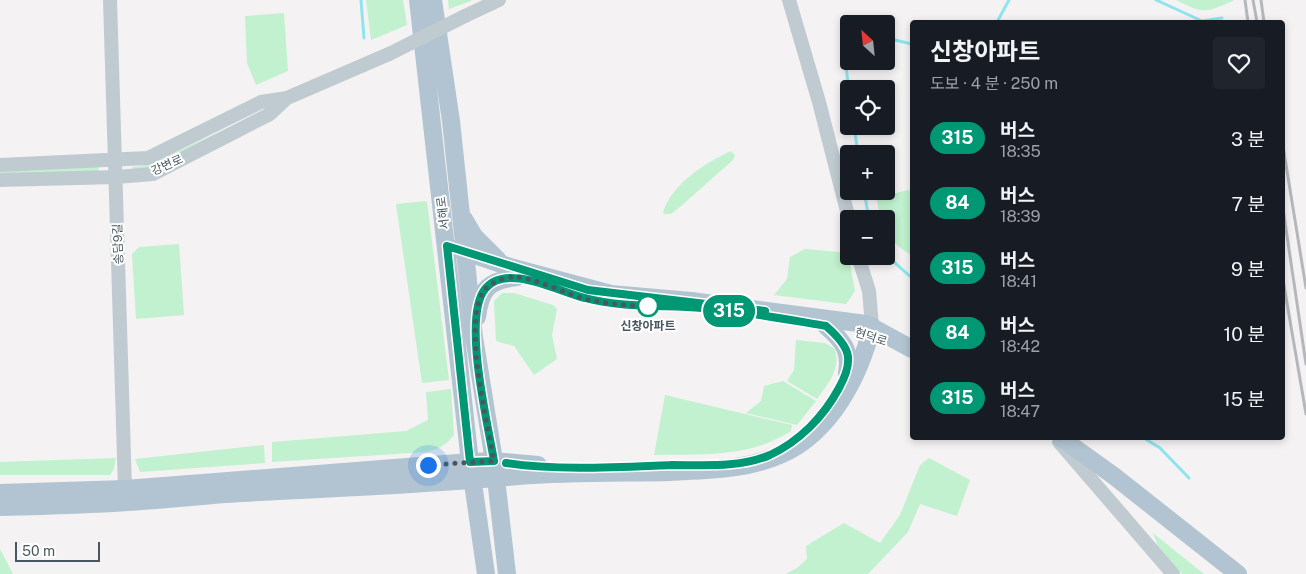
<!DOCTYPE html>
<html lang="ko">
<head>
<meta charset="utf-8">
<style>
	body { margin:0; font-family:"Public Sans","Noto Sans KR",sans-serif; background:#20242c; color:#f1f3f6; height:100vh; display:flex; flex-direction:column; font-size:19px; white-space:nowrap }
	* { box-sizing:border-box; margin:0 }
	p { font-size:16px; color:#9ea1a6 }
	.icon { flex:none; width:28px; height:28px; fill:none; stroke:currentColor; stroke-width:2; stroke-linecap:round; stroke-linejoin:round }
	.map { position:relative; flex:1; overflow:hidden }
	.panel { position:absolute; left:910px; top:20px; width:375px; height:420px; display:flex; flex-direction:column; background:#171b24; border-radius:5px; box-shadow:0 2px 8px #0003 }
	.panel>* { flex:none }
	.badge { padding:0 10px; border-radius:16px; font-size:18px; line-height:32px }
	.needle { width:32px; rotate:333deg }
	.buttons { position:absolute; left:840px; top:15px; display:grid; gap:10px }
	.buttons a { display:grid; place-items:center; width:55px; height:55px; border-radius:5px; background:#171b24; box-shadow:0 2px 8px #0003; font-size:25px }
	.scale { position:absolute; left:15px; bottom:12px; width:85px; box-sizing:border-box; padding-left:5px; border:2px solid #495860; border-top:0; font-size:14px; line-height:18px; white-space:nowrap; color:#495860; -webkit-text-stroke:4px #fff; paint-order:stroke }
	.you { position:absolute; width:25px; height:25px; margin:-12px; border:4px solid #fff; border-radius:50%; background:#1a73e8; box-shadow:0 0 0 8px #1a73e833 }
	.map>.badge { position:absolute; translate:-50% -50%; box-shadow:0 0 0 2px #fff }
	.round { display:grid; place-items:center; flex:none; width:52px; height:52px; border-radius:5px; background:#20242c }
	.summary { display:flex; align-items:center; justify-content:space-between; height:85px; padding:0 20px }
	h1 { font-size:24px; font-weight:700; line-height:38px }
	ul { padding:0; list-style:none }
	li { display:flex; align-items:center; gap:15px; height:65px; padding:0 20px }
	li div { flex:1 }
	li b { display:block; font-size:19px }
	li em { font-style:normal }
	li .badge { min-width:55px; font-weight:700; text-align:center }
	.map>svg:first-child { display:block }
	.green { fill:#c1f1cf }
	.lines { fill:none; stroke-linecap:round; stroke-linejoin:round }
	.stream { stroke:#8de5ef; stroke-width:3 }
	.minor { stroke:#c0cbd1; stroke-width:14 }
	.major { stroke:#b2c4d1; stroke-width:18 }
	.rail { stroke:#b4b8bc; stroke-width:3 }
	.minor-bridge { stroke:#c0cbd1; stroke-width:14 }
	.line-casing { stroke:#fff; stroke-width:11 }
	.line { stroke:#009775; stroke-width:8 }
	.walk { stroke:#495860; stroke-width:5; stroke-dasharray:0 9 }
	.stop-dot { fill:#fff; stroke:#009775; stroke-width:2.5 }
	.labels { text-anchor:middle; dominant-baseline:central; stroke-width:4; stroke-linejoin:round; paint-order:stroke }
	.street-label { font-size:12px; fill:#495860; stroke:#fff }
	.stop-label { font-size:12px; font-weight:bold; fill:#495860; stroke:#fff }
</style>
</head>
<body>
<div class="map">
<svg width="1306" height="574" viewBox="0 0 1306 574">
	<rect width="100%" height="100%" fill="#f4f2f2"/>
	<path class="green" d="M366,0H403L407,25L371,40Z
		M448,0H471V1L449,9Z
		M1176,0H1233V1C1204,13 1204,14 1176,0Z
		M284,13L288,71L256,85L247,63L245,16Z
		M234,125L231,130L150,169L132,172V167L148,165Z
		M731,151L735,155L733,160L680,207L671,214H664L663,212C673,183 705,163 731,151Z
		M98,167L99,171L0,177V170Z
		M912,189V256L898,246L886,233V219H881L876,198Z
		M427,201L449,380L422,383L396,204Z
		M179,244L184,315L136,319L132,254L139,247Z
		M805,249L848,253L855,291L846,304L774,295L787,279L790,257Z
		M502,293H514L553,305L557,309L552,335L557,359L534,375L514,346L496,341L494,301Z
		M796,340L825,343L835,349C841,369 828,384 817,399L787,381L794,370Z
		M783,381L816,401L797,425L746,413L761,401L764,386Z
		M451,389L454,435C446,445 439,449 426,452L272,462V442L406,431L428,420L426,392Z
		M665,395L792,425L791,431C749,458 703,454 654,455Z
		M264,445L265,463L140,472L135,459Z
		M116,458L114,469L110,475H0V462Z
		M929,458L970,480L957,516L920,504L908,532L868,574H786L797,568L807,559L806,546L844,523L880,543L900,515L920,465Z
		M1153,533L1204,574H1182L1158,546Z
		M0,549L13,574H0Z"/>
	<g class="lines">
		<path class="stream" d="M361,0L364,38
			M1156,0L1202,21L1222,18
			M997,22L1009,0
			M886,38L912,44
			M849,52L845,57L849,92
			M854,126L858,154
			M864,191L869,219
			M886,255L912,278
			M1144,438L1160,448L1189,478"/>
		<path class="minor" d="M110,0L125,489
			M789,0L819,102L849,219
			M465,16L499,0
			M0,165L148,158L261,102L287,98L389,54
			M0,180L116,177L153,174L270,114L287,98
			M858,256L869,291L872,326
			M1059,442L1173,574"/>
		<path class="major" d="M418,0L470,462L486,574
			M433,0L451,121L474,337L494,461L507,574
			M464,219L474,236L498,260
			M457,249L510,267L611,294L691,301L866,324L912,349
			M477,317C481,288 488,281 517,277
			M826,326C843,341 851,350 847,373
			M1061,438L1114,476L1238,574
			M0,493L125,489L470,462L494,461L538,465
			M0,507C43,506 86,505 128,502C166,500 204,495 242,493C334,488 426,485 518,476C568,472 620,473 670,472C708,470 747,470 782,454C831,432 860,376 872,326"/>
		<path class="rail" d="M1245,0L1248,22
			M1253,0L1257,22
			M1261,0L1264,22
			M1282,140L1306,288
			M1282,202L1306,364
			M1282,274L1306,414"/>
		<path class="minor-bridge" d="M389,54L465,16"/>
	</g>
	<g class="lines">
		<g class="line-casing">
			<path id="line" d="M506,463C556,471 621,467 672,465C704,465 740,468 770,455C800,441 824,416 839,388C855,359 850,347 826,326C785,319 743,311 702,308C662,305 623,308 585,298C559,292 506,262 485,289C462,318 488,424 494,461L470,462L447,246L588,290L765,311"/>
		</g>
		<use href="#line" class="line"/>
		<path class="walk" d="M428,465L494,461C487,420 463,327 483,292C489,282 505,277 516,277C532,277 567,294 585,299C608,304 630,306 653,306H648"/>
	</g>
	<circle class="stop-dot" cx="648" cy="306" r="10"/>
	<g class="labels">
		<g class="street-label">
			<text transform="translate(167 165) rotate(-24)">강변로</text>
			<text transform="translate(443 213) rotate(-97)">서해로</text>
			<text transform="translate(118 244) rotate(-92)">송담9길</text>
			<text transform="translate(871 337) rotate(18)">현덕로</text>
		</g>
		<g class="stop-label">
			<text x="648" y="326">신창아파트</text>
		</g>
	</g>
</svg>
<div class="buttons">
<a><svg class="needle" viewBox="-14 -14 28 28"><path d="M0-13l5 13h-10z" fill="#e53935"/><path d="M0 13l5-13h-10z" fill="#9ea1a6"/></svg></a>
<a><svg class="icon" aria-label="locate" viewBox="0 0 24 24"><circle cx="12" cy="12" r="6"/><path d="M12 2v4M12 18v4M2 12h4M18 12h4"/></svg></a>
<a>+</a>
<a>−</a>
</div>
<div class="scale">50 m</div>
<div class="you" style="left:428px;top:465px"></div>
<b class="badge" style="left:729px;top:311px;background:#009775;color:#fff">315</b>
<section class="panel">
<div class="summary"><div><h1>신창아파트</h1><p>도보 · 4 분 · 250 m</p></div><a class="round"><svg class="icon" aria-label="heart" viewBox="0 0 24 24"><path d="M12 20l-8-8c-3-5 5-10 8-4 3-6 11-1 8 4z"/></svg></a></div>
<ul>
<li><span class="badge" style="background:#009775;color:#fff">315</span><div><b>버스</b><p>18:35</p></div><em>3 분</em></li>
<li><span class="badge" style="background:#009775;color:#fff">84</span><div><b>버스</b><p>18:39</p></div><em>7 분</em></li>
<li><span class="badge" style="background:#009775;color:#fff">315</span><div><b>버스</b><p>18:41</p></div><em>9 분</em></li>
<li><span class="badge" style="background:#009775;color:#fff">84</span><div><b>버스</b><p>18:42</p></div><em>10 분</em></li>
<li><span class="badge" style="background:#009775;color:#fff">315</span><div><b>버스</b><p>18:47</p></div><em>15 분</em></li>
</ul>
</section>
</div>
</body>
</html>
